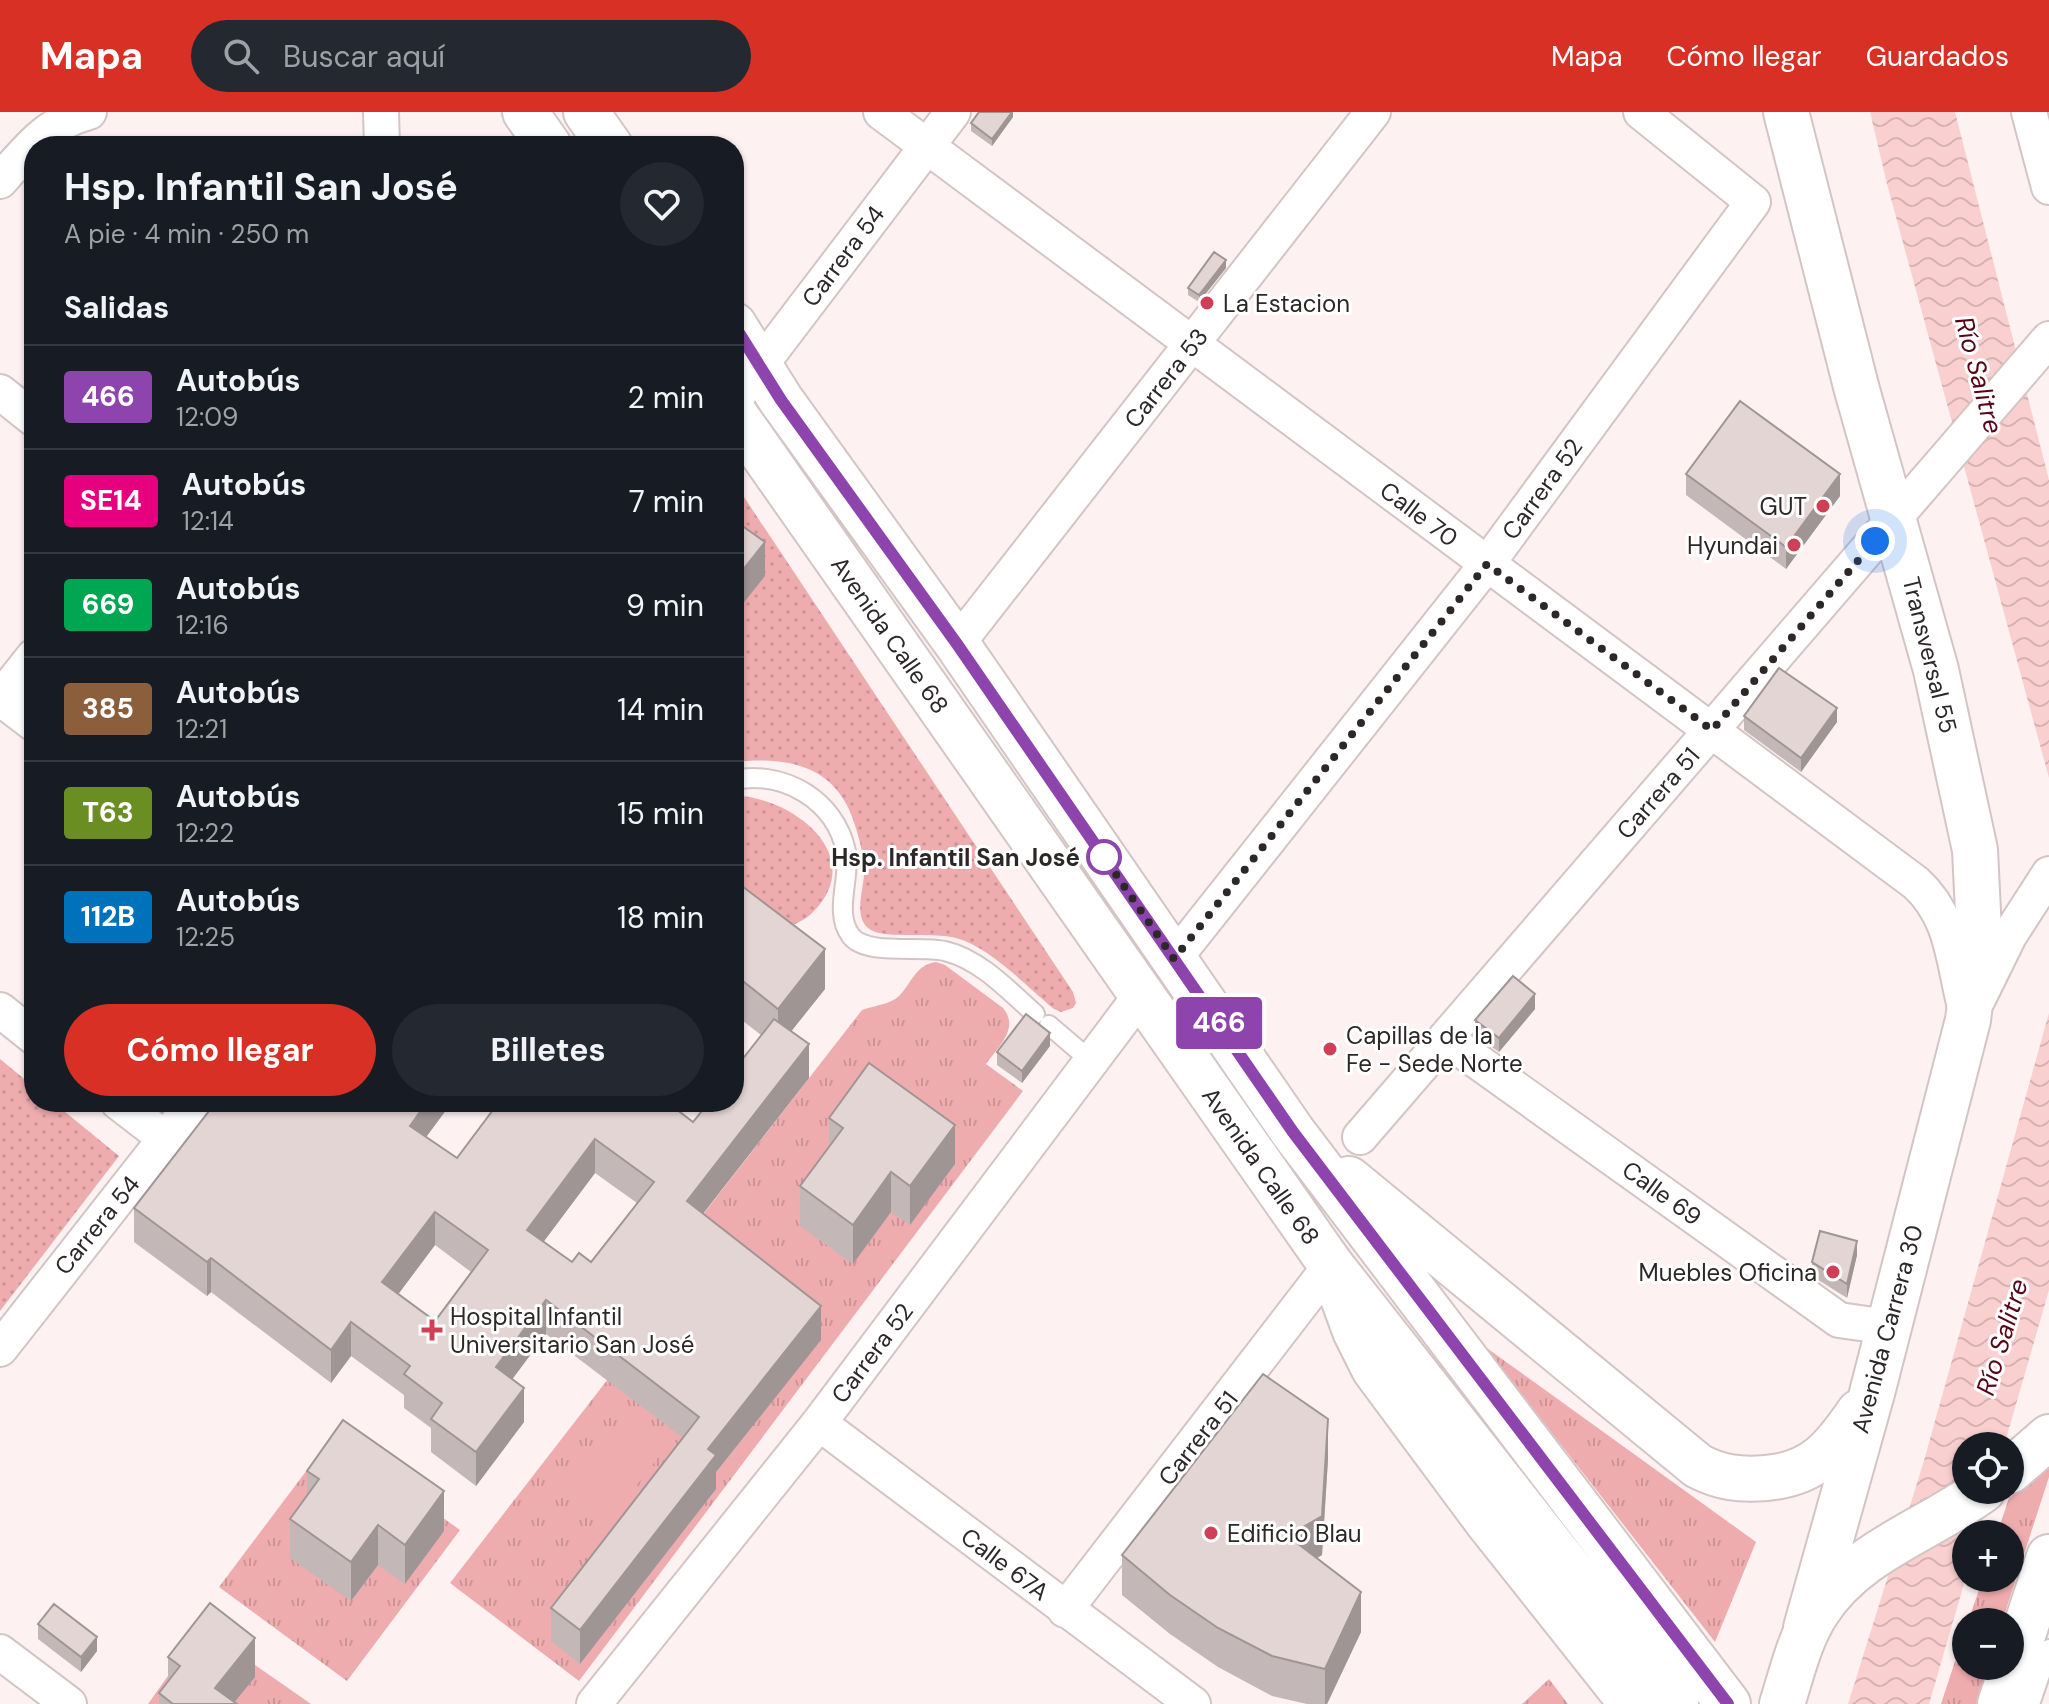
<!DOCTYPE html>
<html lang="es">
<head>
<meta charset="utf-8">
<style>
	body { margin:0; font-family:"DM Sans",sans-serif; background:#242831; color:#f1f3f6; height:100vh; display:flex; flex-direction:column; font-size:30px; white-space:nowrap }
	* { box-sizing:border-box; margin:0 }
	p { font-size:26px; color:#9ea1a6 }
	.icon { flex:none; width:44px; height:44px; fill:none; stroke:currentColor; stroke-width:2; stroke-linecap:round; stroke-linejoin:round }
	.map { position:relative; flex:1; overflow:hidden }
	.sheet { position:absolute; left:24px; top:24px; width:720px; height:976px; display:flex; flex-direction:column; background:#171b24; border-radius:32px; box-shadow:0 2px 6px #0004 }
	.sheet>* { flex:none }
	.badge { padding:0 16px; border-radius:6px; font-size:28px; line-height:52px }
	.buttons { position:absolute; left:1952px; top:1320px; display:grid; gap:16px }
	.buttons a { display:grid; place-items:center; width:72px; height:72px; border-radius:50%; background:#171b24; box-shadow:0 2px 6px #0004; font-size:40px }
	.you { position:absolute; width:40px; height:40px; margin:-20px; border:6px solid #fff; border-radius:50%; background:#1a73e8; box-shadow:0 0 0 12px #1a73e833 }
	.map>.badge { position:absolute; translate:-50% -50%; box-shadow:0 0 0 4px #fff }
	h2 { padding:0 40px; font-size:30px; line-height:72px }
	.round { display:grid; place-items:center; flex:none; width:84px; height:84px; border-radius:42px; background:#242831 }
	.head { display:flex; align-items:center; justify-content:space-between; height:136px; padding:0 40px }
	h1 { font-size:38px; font-weight:700; line-height:60px }
	.button { display:flex; gap:16px; margin-top:auto; padding:16px 40px }
	.button a { flex:1; height:92px; border-radius:48px; background:#d93025; color:#fff; font-size:32px; font-weight:700; line-height:92px; text-align:center }
	.button a+a { background:#242831; color:#f1f3f6 }
	ul { padding:0; list-style:none }
	li { display:flex; align-items:center; gap:24px; height:104px; padding:0 40px; border-top:2px solid #363941 }
	li div { flex:1 }
	li b { display:block; font-size:30px }
	li em { font-style:normal }
	li .badge { min-width:88px; font-weight:700; text-align:center }
	header { display:flex; align-items:center; gap:48px; box-sizing:border-box; height:112px; padding:0 40px; background:#d93025; color:#fff }
	header strong { font-size:38px }
	nav { display:flex; gap:44px; margin-inline-start:auto; font-size:28px }
	.search { width:560px; height:72px; background:#242831; display:flex; align-items:center; gap:20px; box-sizing:border-box; padding:0 28px; border-radius:44px; color:#9ea1a6; font-size:30px }
	.map>svg:first-child { display:block }
	.grass { fill:url(#grass-tufts) }
	.park { fill:url(#park-dots) }
	.pitch { fill:#efacaf }
	.water { fill:url(#water-waves) }
	.lines { fill:none; stroke-linecap:round; stroke-linejoin:round }
	.lane-casing { stroke:#d4c5c5; stroke-width:22 }
	.street-casing { stroke:#d4c5c5; stroke-width:38 }
	.secondary-casing { stroke:#d4c5c5; stroke-width:48 }
	.highway-casing { stroke:#d4c5c5; stroke-width:48 }
	.lane { stroke:#fff; stroke-width:18 }
	.street { stroke:#fff; stroke-width:34 }
	.secondary { stroke:#fff; stroke-width:44 }
	.highway { stroke:#fff; stroke-width:44 }
	.wall { fill:#c4b7b7; fill-rule:evenodd }
	.shaded-wall { fill:#a09595 }
	.building { fill:#e4d5d5; stroke:#a09595; stroke-width:2; fill-rule:evenodd }
	.line-casing { stroke:#fff; stroke-width:18 }
	.line { stroke:#8e44ad; stroke-width:12 }
	.walk { stroke:#2d2828; stroke-width:8; stroke-dasharray:0 14.4 }
	.poi-dot { fill:#cf3f55; stroke:#fff; stroke-width:3 }
	.stop-dot { fill:#fff; stroke:#8e44ad; stroke-width:4 }
	.labels { text-anchor:middle; dominant-baseline:central; stroke-width:6; stroke-linejoin:round; paint-order:stroke }
	.street-label { font-size:24px; fill:#2d2828; stroke:#fff }
	.poi-label { font-size:24px; fill:#2d2828; stroke:#fff; text-anchor:start }
	.stop-label { font-size:24px; font-weight:bold; fill:#2d2828; stroke:#fff; text-anchor:end }
	.water-label { font-size:26px; font-style:italic; fill:#560417; stroke:#fff }
</style>
</head>
<body>
<header>
<strong>Mapa</strong>
<div class="search"><svg class="icon" aria-label="search" viewBox="0 0 24 24"><circle cx="10" cy="10" r="6"/><path d="M15 15l6 6"/></svg>Buscar aquí</div>
<nav><a>Mapa</a><a>Cómo llegar</a><a>Guardados</a></nav>
</header>
<div class="map">
<svg width="2049" height="1592" viewBox="0 0 2049 1592">
	<defs>
		<pattern id="grass-tufts" width="24" height="20" patternUnits="userSpaceOnUse" patternTransform="scale(2)"><rect width="24" height="20" fill="#efacaf"/><path d="M3 7l-1-3M5 7V3M7 7l1-3M15 17l-1-3M17 17v-4M19 17l1-3" fill="none" stroke="#cd9497"/></pattern>
		<pattern id="park-dots" width="8" height="8" patternUnits="userSpaceOnUse" patternTransform="scale(2)"><rect width="8" height="8" fill="#efacaf"/><path d="M2 2h.1M6 6h.1" fill="none" stroke="#cd9497" stroke-width="1.8" stroke-linecap="round"/></pattern>
		<pattern id="water-waves" width="16" height="10" patternUnits="userSpaceOnUse" patternTransform="scale(2)"><rect width="16" height="10" fill="#facfd0"/><path d="M0 5q4-4 8 0t8 0" fill="none" stroke="#d7b2b3"/></pattern>
	</defs>
	<rect width="100%" height="100%" fill="#fdf1f1"/>
	<path class="grass" d="M936,850L945,853L1003,896C1020,916 998,935 986,952L1023,979L579,1569L450,1471L608,1267L687,1123L862,898C873,894 891,892 899,884C912,871 915,853 936,850Z
		M1484,1234L1756,1430L1715,1530Z
		M331,1326L460,1418L347,1569L219,1475Z
		M2049,1354V1365L2002,1510H1968L1983,1466H2010V1422H1997L2009,1386Z
		M202,1516L311,1592H148Z
		M1966,1516V1554H1988L1976,1592H1941Z
		M1549,1567L1568,1592H1522Z"/>
	<path class="park" d="M734,370L1073,880L1076,891L1073,896L1061,900L1054,897C1026,874 990,835 956,826C935,820 885,827 871,818C852,807 864,778 864,761C864,745 860,729 855,713C837,654 790,644 734,650V503L764,464L734,441Z
		M740,684C795,688 867,744 814,799C805,809 788,817 775,816C762,815 746,805 734,800V686Z
		M0,947L34,975V990H53L119,1044L0,1199Z"/>
	<path class="pitch" d="M626,1304L666,1335L609,1409L569,1378Z"/>
	<path class="water" d="M1870,0H1955L2049,368V666L1887,72Z
		M2049,901V1178L2004,1334H1966V1378H1991L1978,1422H1966V1465L1929,1592H1848L1923,1352Z"/>
	<g class="lines">
		<g class="lane-casing">
			<path id="lane" d="M734,668C784,658 835,688 846,739C851,765 833,801 851,824C866,844 922,833 945,839C981,848 1008,878 1035,902
				M1049,913L1091,949
				M2030,1592L2049,1537"/>
		</g>
		<g class="street-casing">
			<path id="street" d="M381,0L382,34
				M881,0L1916,771C1952,804 1953,846 1964,891
				M2029,0L2049,75
				M0,69C29,36 46,12 89,0
				M0,280L34,307
				M734,288L953,0
				M957,532L1373,0
				M0,586L34,612
				M0,587L34,544
				M1174,847L1487,452L1753,90L1641,0
				M1978,887L2009,824L2049,762
				M0,898L34,925
				M1446,927L1839,1208L1888,1215
				M118,990L166,1027
				M1360,1025L2049,227
				M0,1237L194,990
				M819,1311L1193,1592
				M1065,1498L1331,1153
				M0,1540L69,1592
				M594,1592L819,1311L1141,883"/>
		</g>
		<g class="secondary-casing">
			<path id="secondary" d="M525,0L549,34
				M586,0L610,34
				M1786,0L1857,278L1936,558L1975,738L1979,820L1968,908L1872,1281L1806,1516
				M734,213L781,288L957,532L1293,1020L1728,1592
				M734,301L1331,1153L1676,1592
				M1349,1067L1698,1354C1721,1366 1740,1368 1766,1366C1814,1362 1833,1338 1859,1300"/>
		</g>
		<g class="highway-casing">
			<path id="highway" d="M1331,1153L1355,1219L1374,1257L1486,1408L1632,1592
				M2010,1359L2049,1325
				M1782,1592C1792,1561 1799,1528 1817,1500C1856,1439 1927,1419 1983,1378
				M2000,1592L2049,1445"/>
		</g>
		<use href="#lane" class="lane"/>
		<use href="#street" class="street"/>
		<use href="#secondary" class="secondary"/>
		<use href="#highway" class="highway"/>
	</g>
	<path class="wall" d="M1013,0V5L992,34L971,19V11Z
		M1226,156L1199,190L1188,183V176Z
		M1686,362L1840,384L1786,457L1686,383Z
		M1744,604L1837,610L1801,660L1744,618Z
		M734,768L825,877L791,919L809,966L703,1102L821,1228L716,1360V1377L580,1552L551,1529V1496L683,1326L546,1222L512,1267L524,1310L476,1374L431,1340V1316L404,1296V1283L351,1244L331,1271L211,1180L207,1184L134,1130V1096L216,990H452L426,1025L457,1046L693,1010L761,923L734,902ZM595,1061L637,1091L591,1150H572L543,1130ZM435,1133L471,1160L435,1209L398,1182Z
		M1535,897L1499,940L1475,923V908Z
		M1050,934L1022,971L997,953V940Z
		M829,1006L955,1052L910,1113L891,1100L853,1152L800,1114V1074L829,1034Z
		M1857,1143L1847,1186L1812,1164V1150Z
		M1328,1347L1322,1443L1317,1446L1361,1520L1327,1592H1307L1272,1584L1218,1555L1170,1522L1122,1483V1443Z
		M307,1359L444,1419L405,1472L378,1453L351,1489L290,1446V1407L307,1384Z
		M38,1512L97,1539L81,1560L38,1527Z
		M168,1545L255,1565L234,1590L237,1592H159V1581L168,1569Z"/>
	<path class="shaded-wall" d="M1012,0H1013V5L992,34V27Z
		M1226,148V156L1199,190V183Z
		M1840,362V384L1786,457V435Z
		M765,430V464L734,503V469Z
		M1837,596V610L1801,660V646Z
		M825,837V877L778,936V897Z
		M1535,882V897L1499,940V926Z
		M1050,921V934L1022,971V959Z
		M809,932V966L687,1122V1089Z
		M427,990H452L410,1047V1014Z
		M955,1013V1052L910,1113V1074Z
		M595,1027V1061L527,1152V1118Z
		M891,1060V1100L853,1152V1113Z
		M435,1100V1133L382,1204V1170Z
		M1857,1129V1143L1847,1186V1172Z
		M211,1146V1180L207,1184V1150Z
		M546,1188V1222L496,1289V1255Z
		M821,1194V1228L716,1360V1377L580,1552V1518L708,1337Z
		M351,1210V1244L331,1271V1238Z
		M524,1276V1310L476,1374V1340Z
		M1328,1307V1347L1322,1443L1288,1463V1424Z
		M444,1379V1419L405,1472V1433Z
		M378,1413V1453L351,1489V1450Z
		M1361,1480V1520L1327,1592H1325V1557Z
		M97,1525V1539L81,1560V1545Z
		M255,1526V1565L233,1592L215,1576Z"/>
	<path class="building" d="M979,0H1012L992,27L971,11Z
		M1214,140L1226,148L1199,183L1188,176Z
		M1740,289L1840,362L1786,435L1686,362Z
		M734,408L765,430L734,469Z
		M1779,556L1837,596L1801,646L1744,604Z
		M734,768L825,837L778,897L734,862Z
		M1513,864L1535,882L1499,926L1475,908Z
		M1026,902L1050,921L1022,959L997,940Z
		M774,907L809,932L687,1089L821,1194L708,1337L716,1343L580,1518L551,1496L699,1305L546,1188L496,1255L524,1276L476,1340L431,1307L442,1291L404,1262L410,1254L351,1210L331,1238L211,1146L207,1150L134,1096L216,990H427L410,1014L457,1046L499,990H667L693,1010L709,990H734V958ZM595,1027L654,1070L591,1150L579,1141L572,1150L527,1118ZM435,1100L488,1138L435,1209L382,1170Z
		M869,951L955,1013L910,1074L891,1060L853,1113L800,1074L843,1016L829,1006Z
		M1820,1119L1857,1129L1847,1172L1812,1150Z
		M1263,1262L1328,1307L1322,1404L1288,1424L1361,1480L1325,1557L1272,1544L1218,1516L1170,1483L1122,1443Z
		M343,1308L444,1379L405,1433L378,1413L351,1450L290,1407L319,1367L307,1359Z
		M210,1491L255,1526L215,1576L237,1592H173L159,1581L180,1554L168,1545Z
		M54,1492L97,1525L81,1545L38,1512Z"/>
	<g class="lines">
		<g class="line-casing">
			<path id="line" d="M734,213L781,288L957,532L1293,1020L1728,1592"/>
		</g>
		<use href="#line" class="line"/>
		<path class="walk" d="M1104,745L1102,742L1174,847L1487,452L1712,618L1875,429"/>
	</g>
	<g class="poi-dot">
		<circle cx="1207" cy="191" r="8"/>
		<circle cx="1823" cy="394" r="8"/>
		<circle cx="1794" cy="433" r="8"/>
		<circle cx="1330" cy="937" r="8"/>
		<circle cx="1833" cy="1160" r="8"/>
		<path d="M428 1206h8v8h8v8h-8v8h-8v-8h-8v-8h8z"/>
		<circle cx="1211" cy="1421" r="8"/>
	</g>
	<circle class="stop-dot" cx="1104" cy="745" r="16"/>
	<g class="labels">
		<g class="street-label">
			<text transform="translate(843 144) rotate(-53)">Carrera 54</text>
			<text transform="translate(1166 266) rotate(-52)">Carrera 53</text>
			<text transform="translate(1542 377) rotate(-54)">Carrera 52</text>
			<text transform="translate(1419 402) rotate(37)">Calle 70</text>
			<text transform="translate(890 523) rotate(55)">Avenida Calle 68</text>
			<text transform="translate(1930 543) rotate(76)">Transversal 55</text>
			<text transform="translate(1658 681) rotate(-49)">Carrera 51</text>
			<text transform="translate(1261 1054) rotate(55)">Avenida Calle 68</text>
			<text transform="translate(1662 1081) rotate(36)">Calle 69</text>
			<text transform="translate(97 1113) rotate(-51)">Carrera 54</text>
			<text transform="translate(1887 1217) rotate(-75)">Avenida Carrera 30</text>
			<text transform="translate(872 1241) rotate(-53)">Carrera 52</text>
			<text transform="translate(1198 1326) rotate(-52)">Carrera 51</text>
			<text transform="translate(1005 1452) rotate(37)">Calle 67A</text>
		</g>
		<g class="poi-label">
			<text x="1223" y="191">La Estacion</text>
			<text x="1807" y="394" text-anchor="end">GUT</text>
			<text x="1778" y="433" text-anchor="end">Hyundai</text>
			<text x="1346" y="923">Capillas de la<tspan x="1346" dy="28">Fe - Sede Norte</tspan></text>
			<text x="1817" y="1160" text-anchor="end">Muebles Oficina</text>
			<text x="450" y="1204">Hospital Infantil<tspan x="450" dy="28">Universitario San José</tspan></text>
			<text x="1227" y="1421">Edificio Blau</text>
		</g>
		<g class="stop-label">
			<text x="1080" y="745">Hsp. Infantil San José</text>
		</g>
		<g class="water-label">
			<text transform="translate(1979 263) rotate(75)">Río Salitre</text>
			<text transform="translate(2002 1225) rotate(-73)">Río Salitre</text>
		</g>
	</g>
</svg>
<div class="buttons">
<a><svg class="icon" aria-label="locate" viewBox="0 0 24 24"><circle cx="12" cy="12" r="6"/><path d="M12 2v4M12 18v4M2 12h4M18 12h4"/></svg></a>
<a>+</a>
<a>−</a>
</div>
<div class="you" style="left:1875px;top:429px"></div>
<b class="badge" style="left:1219px;top:911px;background:#8e44ad;color:#fff">466</b>
<section class="sheet">
<div class="head"><div><h1>Hsp. Infantil San José</h1><p>A pie · 4 min · 250 m</p></div><a class="round"><svg class="icon" aria-label="heart" viewBox="0 0 24 24"><path d="M12 20l-8-8c-3-5 5-10 8-4 3-6 11-1 8 4z"/></svg></a></div>
<h2>Salidas</h2>
<ul>
<li><span class="badge" style="background:#8e44ad;color:#fff">466</span><div><b>Autobús</b><p>12:09</p></div><em>2 min</em></li>
<li><span class="badge" style="background:#e6007e;color:#fff">SE14</span><div><b>Autobús</b><p>12:14</p></div><em>7 min</em></li>
<li><span class="badge" style="background:#00a651;color:#fff">669</span><div><b>Autobús</b><p>12:16</p></div><em>9 min</em></li>
<li><span class="badge" style="background:#8b5e3c;color:#fff">385</span><div><b>Autobús</b><p>12:21</p></div><em>14 min</em></li>
<li><span class="badge" style="background:#6b8e23;color:#fff">T63</span><div><b>Autobús</b><p>12:22</p></div><em>15 min</em></li>
<li><span class="badge" style="background:#0072bc;color:#fff">112B</span><div><b>Autobús</b><p>12:25</p></div><em>18 min</em></li>
</ul>
<div class="button"><a>Cómo llegar</a><a>Billetes</a></div>
</section>
</div>
</body>
</html>
